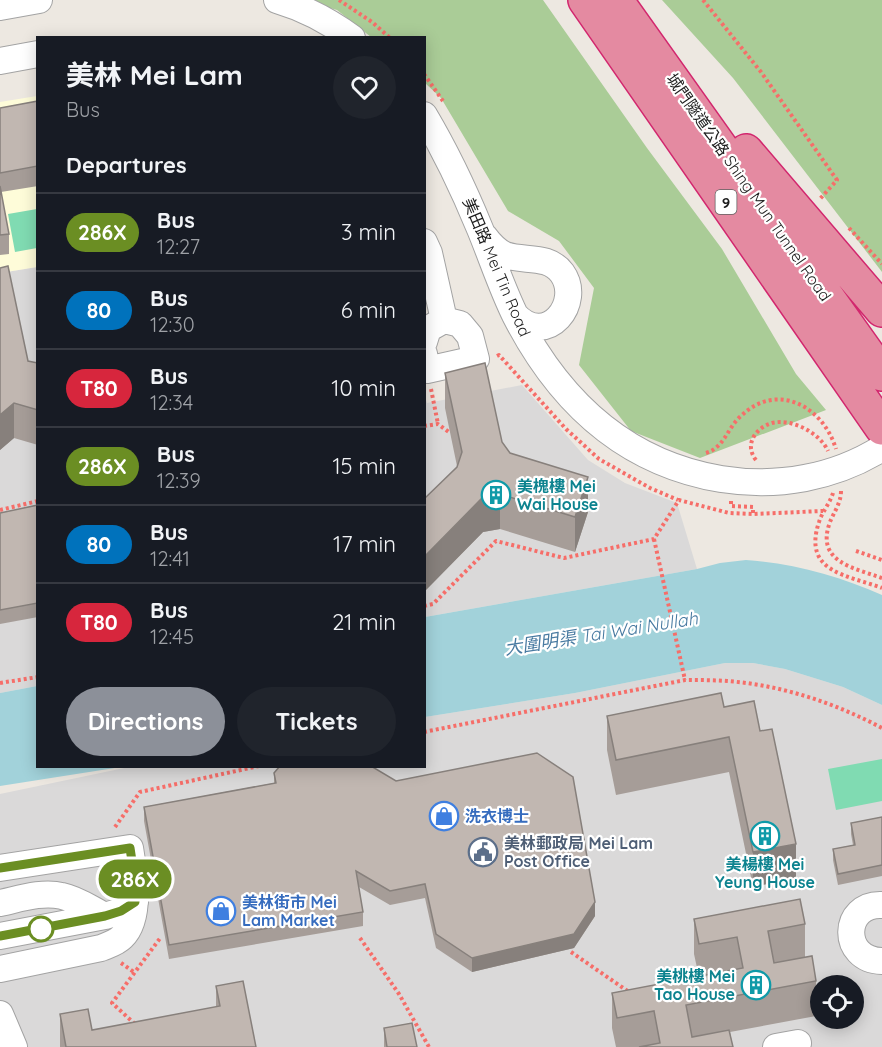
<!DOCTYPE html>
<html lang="en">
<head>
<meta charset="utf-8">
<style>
	body { margin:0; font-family:Quicksand,"Noto Sans TC",sans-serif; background:#20242c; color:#f1f3f6; height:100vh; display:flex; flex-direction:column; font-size:22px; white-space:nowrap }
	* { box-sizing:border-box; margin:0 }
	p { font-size:20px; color:#9ea1a6 }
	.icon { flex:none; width:33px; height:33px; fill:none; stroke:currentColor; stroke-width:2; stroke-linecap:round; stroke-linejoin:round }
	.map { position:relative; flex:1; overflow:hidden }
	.panel { position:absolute; left:36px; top:36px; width:390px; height:732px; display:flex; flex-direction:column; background:#171b24; border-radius:0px; box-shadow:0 3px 15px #0003 }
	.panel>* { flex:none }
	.badge { padding:0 12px; border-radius:20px; font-size:21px; line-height:39px }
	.controls { position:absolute; left:810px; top:975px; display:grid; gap:12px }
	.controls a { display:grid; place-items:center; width:54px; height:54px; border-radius:50%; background:#171b24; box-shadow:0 3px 15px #0003; font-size:30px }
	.map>.badge { position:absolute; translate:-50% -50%; box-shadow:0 0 0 3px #fff }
	h2 { padding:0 30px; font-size:22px; line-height:54px }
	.round { display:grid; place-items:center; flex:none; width:63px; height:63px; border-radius:32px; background:#20242c }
	.overview { display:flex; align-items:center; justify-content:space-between; height:102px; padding:0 30px }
	h1 { font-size:28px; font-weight:700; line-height:45px }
	.action { display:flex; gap:12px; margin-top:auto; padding:12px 30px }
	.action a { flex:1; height:69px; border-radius:36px; background:#8c9099; color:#fff; font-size:24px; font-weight:700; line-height:69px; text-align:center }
	.action a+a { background:#20242c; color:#f1f3f6 }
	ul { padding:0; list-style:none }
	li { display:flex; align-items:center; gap:18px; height:78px; padding:0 30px; border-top:2px solid #363941 }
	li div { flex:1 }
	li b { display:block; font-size:22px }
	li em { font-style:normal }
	li .badge { min-width:66px; font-weight:700; text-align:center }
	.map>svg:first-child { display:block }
	.residential { fill:#dad9d9; fill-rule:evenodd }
	.education { fill:#fefcd9 }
	.forest { fill:#aacc97 }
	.pitch { fill:#80dbb2 }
	.water { fill:#a2d2da }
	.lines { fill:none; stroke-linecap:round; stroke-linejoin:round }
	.minor-casing { stroke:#a3a3a3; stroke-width:28 }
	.highway-casing { stroke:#d2276e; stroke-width:36 }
	.path { stroke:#f66e69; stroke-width:4; stroke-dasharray:3 3; stroke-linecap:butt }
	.minor { stroke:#fff; stroke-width:26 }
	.highway { stroke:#e48aa1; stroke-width:33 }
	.wall { fill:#a69d98 }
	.shaded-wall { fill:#87807c }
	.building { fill:#c1b7b1; stroke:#87807c; stroke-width:1.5 }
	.line-casing { stroke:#fff; stroke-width:14 }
	.line { stroke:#6b8e23; stroke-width:9 }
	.stop-dot { fill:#fff; stroke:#6b8e23; stroke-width:3 }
	.labels { text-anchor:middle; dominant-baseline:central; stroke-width:4.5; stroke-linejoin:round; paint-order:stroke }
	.shield { fill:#fff; stroke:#606060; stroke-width:1.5 }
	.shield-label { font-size:15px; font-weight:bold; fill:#1c1c1c }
	.street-label { font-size:16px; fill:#1c1c1c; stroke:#fff }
	.culture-label { font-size:16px; font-weight:bold; fill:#0d838f; stroke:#fff; text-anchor:start }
	.shop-label { font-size:16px; font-weight:bold; fill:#366cbe; stroke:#fff; text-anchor:start }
	.service-label { font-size:16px; font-weight:bold; fill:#4e5e75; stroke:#fff; text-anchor:start }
	.water-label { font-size:18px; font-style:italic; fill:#487aa1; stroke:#fff }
</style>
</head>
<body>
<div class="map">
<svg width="882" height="1047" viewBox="0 0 882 1047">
	<rect width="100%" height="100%" fill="#ede8e1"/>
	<path class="residential" d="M37,267V686L0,693V273Z
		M522,385L588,460L625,483L677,503L697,569L425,617L424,395L427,403Z
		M725,663H753L785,669L843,687L882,705V1047H0V794L129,767L424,766L425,717L575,693ZM820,986H854V1018H820Z"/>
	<path class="education" d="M37,96V267L0,273V102Z"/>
	<path class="forest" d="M301,0H543L647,148L722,249L796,374L826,410L700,458L631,431L579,365L594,288L559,241L508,211L441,98L425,83L424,38L371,37L337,10Z
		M662,0H882V272L733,78Z"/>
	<path class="pitch" d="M37,209V248L15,252L8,214Z
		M882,759V801L836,810L828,769Z"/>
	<path class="water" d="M746,560C792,563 840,576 882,595V705L843,687L785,669L753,663H725L575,693L425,717V617L697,569L720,563Z
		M37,686L38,766L121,767L0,786V693Z"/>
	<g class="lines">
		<g class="minor-casing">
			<path id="minor" d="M277,0C304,8 329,21 352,38
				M0,7L39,0
				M0,61L38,54
				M424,115C446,152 464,190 480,229C492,258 502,289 516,317C560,402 625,463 721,479C777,488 834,478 882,448
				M484,236C490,244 496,251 505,255C524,262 548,254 562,273C583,302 547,349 515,315
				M424,242L429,253L444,320
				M424,342L428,329L444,320L460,324L470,336L476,359L427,370L424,354
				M0,868L130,848C134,872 142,918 122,937C116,943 108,945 101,948L0,969
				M0,903C19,899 42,891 62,896C77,899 91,909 105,916
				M882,905C842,903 840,960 882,961
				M0,936L105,916L121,911L135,902
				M0,1014L14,1047
				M776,1047L798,1043"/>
		</g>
		<g class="highway-casing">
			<path id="highway" d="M585,0L882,428
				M616,0L882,374
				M746,151L882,310"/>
		</g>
		<path class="path" d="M339,0L372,22L390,38
			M703,0L761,72L837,180L819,200
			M424,74L443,101
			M849,228L882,264
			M497,356L499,355L566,429L599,459L650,488L678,500
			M431,389L438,424
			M424,426L438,424L450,433
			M706,453C725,447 727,428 741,416C777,381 823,406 836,449
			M756,460C744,445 755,428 772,423C792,418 820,433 828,451
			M841,491C841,503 834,512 830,522C815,562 854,568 882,578
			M833,493C830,503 822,512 819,522C802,573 848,575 882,588
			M731,501V506L753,507V514
			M0,510L38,501
			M654,539L685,680
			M856,551L882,560
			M424,606L433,604L496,541L564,558L654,539L679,500L729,513L753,514L823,511
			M0,683L38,677
			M424,732L685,680C699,680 713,680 727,681C781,685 835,703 882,728
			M115,827L140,792L259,766
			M360,938L399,994L429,1047
			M571,952L629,992
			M121,963L135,973
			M135,1024L112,1003L161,937"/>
		<use href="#minor" class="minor"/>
		<use href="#highway" class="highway"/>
	</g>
	<path class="wall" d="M38,101V186L1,192L9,234V254L0,255V108Z
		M0,268L28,361L38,363V445L14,438L0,450Z
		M445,373L502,442L510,453L588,512L575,552L500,529L483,532L425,591L424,499L457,467V466L445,408Z
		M38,505V617L0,624V513Z
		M724,707L760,731L796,878L753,887L729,772L616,795L607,750V716Z
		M274,773L595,916L574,948L472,972L436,948L425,898L390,905L359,887L363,912V926L169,959L144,821V807L274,783Z
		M882,817V876L838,885L833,860V849L853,845L851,834V823Z
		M694,919L805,924V957L816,981V1016L730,1032L733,1047H616L612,1028V993L699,977L694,954Z
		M216,986L256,1047H60V1014L92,1030L216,1007Z
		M384,1028L417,1047H384Z"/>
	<path class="shaded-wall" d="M14,403V438L0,450V415Z
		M588,477V512L575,552V517Z
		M500,494V529L483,532L425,591V556L483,497Z
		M796,844V878L753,887V852Z
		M595,902V916L574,948L472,972V958Z"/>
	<path class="building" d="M38,101V166L0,173V108Z
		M0,186L9,234L0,235Z
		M8,266L28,361L38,363V410L14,403L0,415V268Z
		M485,363L502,442L510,453L588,477L575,517L500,494L483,497L425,556L424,499L457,467L462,452L445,373Z
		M38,505V603L0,610V513Z
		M721,693L724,707L754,701L760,731L772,729L796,844L753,852L729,737L616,760L607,716Z
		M537,753L573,777L595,902L574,934L472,958L436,934L425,884L390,891L356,871L363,912L169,945L144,807L276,783L274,773L280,766H371L396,781Z
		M882,817V865L838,874L833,849L855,845L851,823Z
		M800,899L805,924L768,931L774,963L812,956L816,981L686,1005L692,1037L729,1030L733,1047H639L660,1043L654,1011L617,1018L612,993L743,968L737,937L699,944L694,919Z
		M243,981L256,1047H66L60,1014L88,1009L92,1030L220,1006L216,986Z
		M412,1023L417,1047H387L384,1028Z"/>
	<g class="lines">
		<g class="line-casing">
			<path id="line" d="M0,868L130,848L135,881V902L121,911L105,916L0,936"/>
		</g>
		<use href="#line" class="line"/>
	</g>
	<defs>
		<g id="building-ring" transform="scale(1.5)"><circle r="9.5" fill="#fff" stroke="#0f9aa8" stroke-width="1.5"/><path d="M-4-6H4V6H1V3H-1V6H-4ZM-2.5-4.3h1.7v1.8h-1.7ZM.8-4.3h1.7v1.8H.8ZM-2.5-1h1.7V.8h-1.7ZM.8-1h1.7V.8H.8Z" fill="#0f9aa8"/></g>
		<g id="shop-ring" transform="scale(1.5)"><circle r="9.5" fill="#fff" stroke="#3f7fe0" stroke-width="1.5"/><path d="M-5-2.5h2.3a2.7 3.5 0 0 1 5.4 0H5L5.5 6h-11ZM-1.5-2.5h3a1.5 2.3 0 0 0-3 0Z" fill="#3f7fe0"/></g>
		<g id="civic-ring" transform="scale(1.5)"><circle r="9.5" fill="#fff" stroke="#5c6f8a" stroke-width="1.5"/><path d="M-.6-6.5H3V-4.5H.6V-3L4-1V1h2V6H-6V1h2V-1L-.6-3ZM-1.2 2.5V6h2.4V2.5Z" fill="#5c6f8a"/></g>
	</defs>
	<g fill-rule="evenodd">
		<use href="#building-ring" x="496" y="495"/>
		<use href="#shop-ring" x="444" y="816"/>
		<use href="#building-ring" x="765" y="836"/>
		<use href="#civic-ring" x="483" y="852"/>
		<use href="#shop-ring" x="221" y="911"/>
		<use href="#building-ring" x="756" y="985"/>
	</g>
	<circle class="stop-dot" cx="41" cy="929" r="12"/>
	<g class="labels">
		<rect class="shield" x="715.5" y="190" width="21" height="24" rx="4.5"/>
		<g class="shield-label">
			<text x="726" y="202">9</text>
		</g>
		<g class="street-label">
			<text transform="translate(749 187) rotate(55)">城門隧道公路 Shing Mun Tunnel Road</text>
			<text transform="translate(497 267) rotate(67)">美田路 Mei Tin Road</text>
		</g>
		<g class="culture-label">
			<text x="517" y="486">美槐樓 Mei<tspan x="517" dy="18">Wai House</tspan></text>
			<text x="765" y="864" text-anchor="middle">美楊樓 Mei<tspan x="765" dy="18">Yeung House</tspan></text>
			<text x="735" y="976" text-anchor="end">美桃樓 Mei<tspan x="735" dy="18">Tao House</tspan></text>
		</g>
		<g class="shop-label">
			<text x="465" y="816">洗衣博士</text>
			<text x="242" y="902">美林街市 Mei<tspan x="242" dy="18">Lam Market</tspan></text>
		</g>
		<g class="service-label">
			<text x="504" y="843">美林郵政局 Mei Lam<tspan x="504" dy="18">Post Office</tspan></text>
		</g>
		<g class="water-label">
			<text transform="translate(601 633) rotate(-9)">大圍明渠 Tai Wai Nullah</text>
		</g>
	</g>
</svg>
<div class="controls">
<a><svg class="icon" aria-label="locate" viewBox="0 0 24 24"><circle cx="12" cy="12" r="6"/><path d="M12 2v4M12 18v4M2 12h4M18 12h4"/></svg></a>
</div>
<b class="badge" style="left:135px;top:879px;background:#6b8e23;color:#fff">286X</b>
<section class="panel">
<div class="overview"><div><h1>美林 Mei Lam</h1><p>Bus</p></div><a class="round"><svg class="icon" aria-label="heart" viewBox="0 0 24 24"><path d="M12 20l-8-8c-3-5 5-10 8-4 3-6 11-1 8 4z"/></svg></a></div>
<h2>Departures</h2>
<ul>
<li><span class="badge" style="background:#6b8e23;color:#fff">286X</span><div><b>Bus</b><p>12:27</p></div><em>3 min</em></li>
<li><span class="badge" style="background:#0072bc;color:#fff">80</span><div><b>Bus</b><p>12:30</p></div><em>6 min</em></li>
<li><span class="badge" style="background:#d7263d;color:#fff">T80</span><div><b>Bus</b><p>12:34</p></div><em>10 min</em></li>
<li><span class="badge" style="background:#6b8e23;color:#fff">286X</span><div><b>Bus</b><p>12:39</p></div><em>15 min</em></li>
<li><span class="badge" style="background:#0072bc;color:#fff">80</span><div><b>Bus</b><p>12:41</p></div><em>17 min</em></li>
<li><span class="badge" style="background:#d7263d;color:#fff">T80</span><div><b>Bus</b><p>12:45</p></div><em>21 min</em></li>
</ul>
<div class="action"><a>Directions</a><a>Tickets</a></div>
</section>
</div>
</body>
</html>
